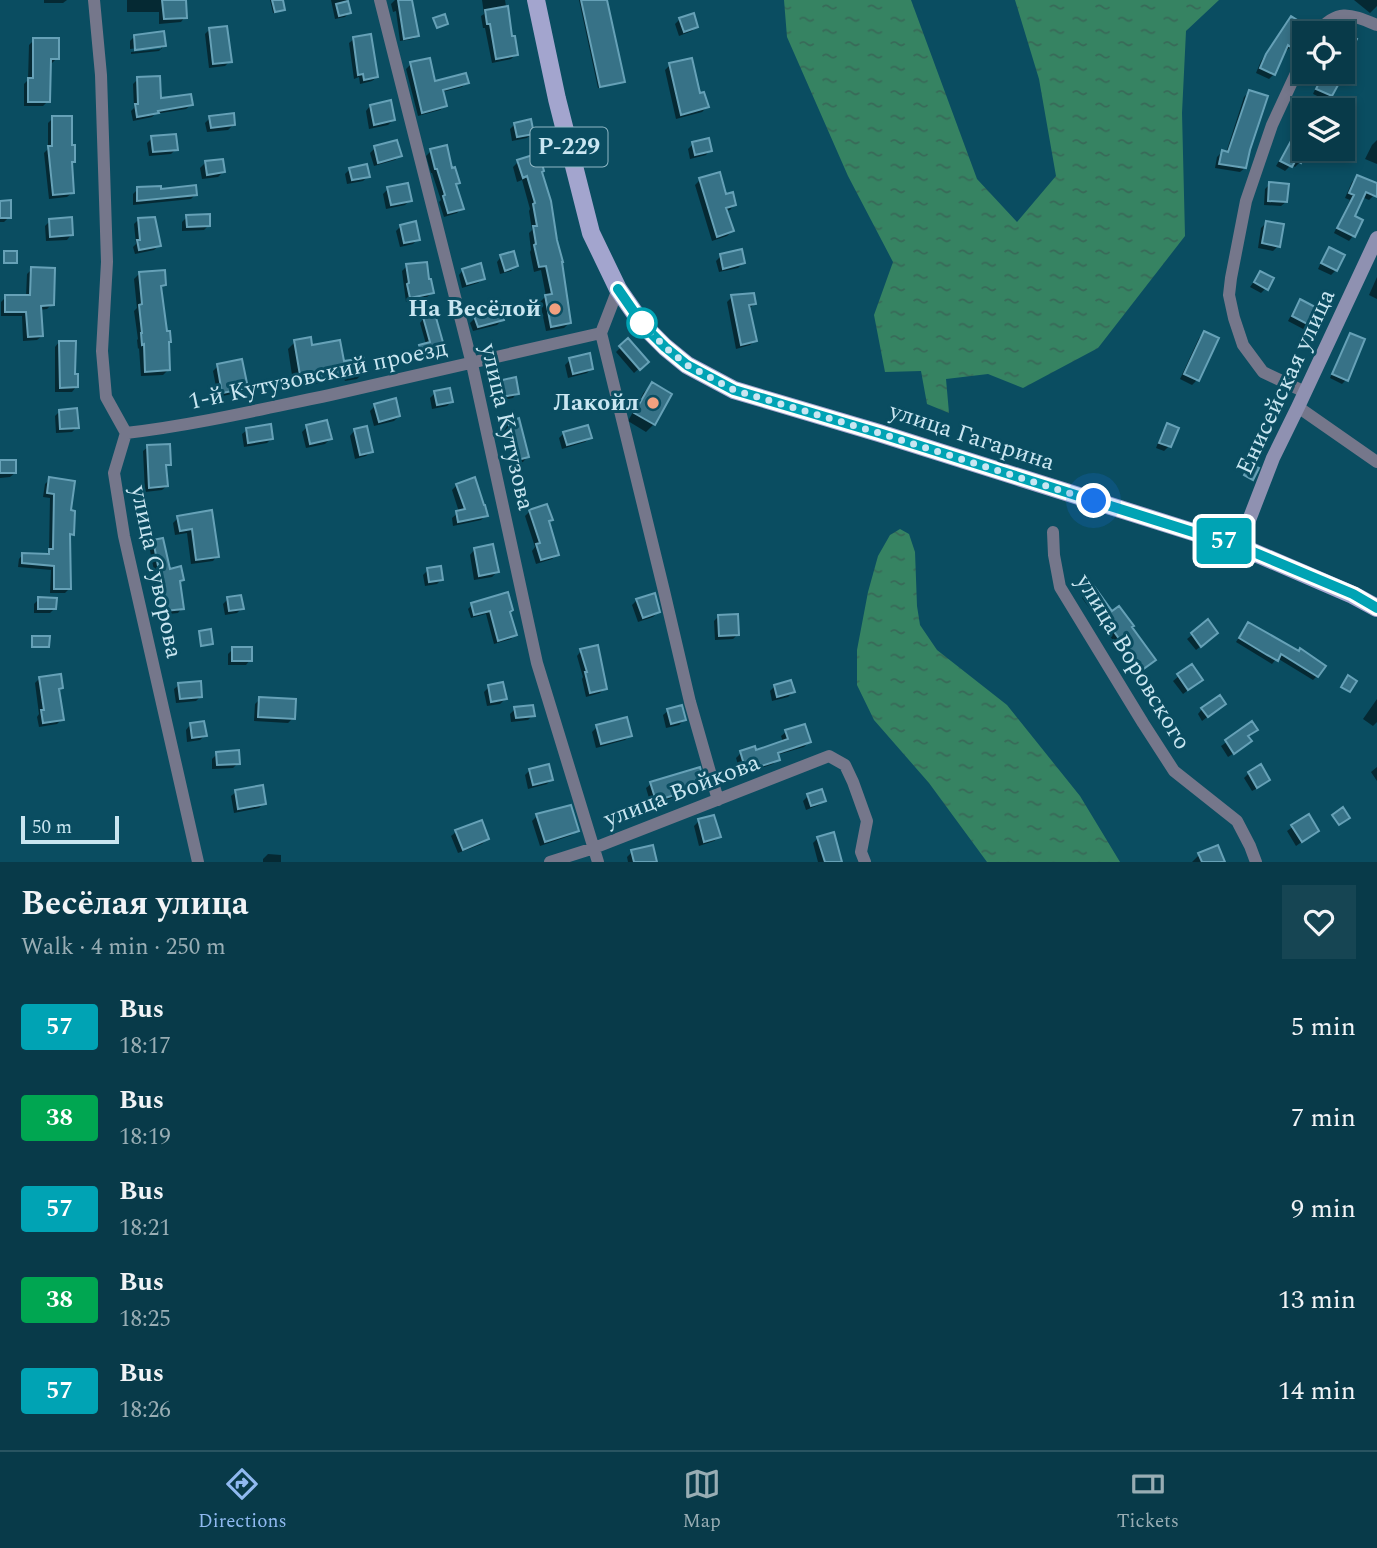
<!DOCTYPE html>
<html lang="en">
<head>
<meta charset="utf-8">
<style>
	body { margin:0; font-family:Spectral,serif; background:#164553; color:#f1f3f6; height:100vh; display:flex; flex-direction:column; font-size:26px; white-space:nowrap }
	* { box-sizing:border-box; margin:0 }
	p { font-size:23px; color:#98adb4 }
	.icon { flex:none; width:38px; height:38px; fill:none; stroke:currentColor; stroke-width:2; stroke-linecap:round; stroke-linejoin:round }
	.map { position:relative; height:862px; overflow:hidden }
	.details { display:flex; flex-direction:column; background:#083a49; flex:1 }
	.details>* { flex:none }
	.badge { padding:0 14px; border-radius:5px; font-size:24px; line-height:46px }
	.buttons { position:absolute; left:1292px; top:21px; display:grid; gap:14px }
	.buttons a { display:grid; place-items:center; width:63px; height:63px; border-radius:0px; background:#083a49; box-shadow:0 4px 10px #0003,0 0 0 2px #295461; font-size:35px }
	.scale { position:absolute; left:21px; bottom:18px; width:98px; box-sizing:border-box; padding-left:7px; border:4px solid #c9e6f1; border-top:0; font-size:19px; line-height:24px; white-space:nowrap; color:#c9e6f1; -webkit-text-stroke:5px #0a4d61; paint-order:stroke }
	.you { position:absolute; width:35px; height:35px; margin:-18px; border:5px solid #fff; border-radius:50%; background:#1a73e8; box-shadow:0 0 0 10px #1a73e833 }
	.map>.badge { position:absolute; translate:-50% -50%; box-shadow:0 0 0 4px #fff }
	.round { display:grid; place-items:center; flex:none; width:74px; height:74px; border-radius:0px; background:#164553 }
	.summary { display:flex; align-items:center; justify-content:space-between; height:119px; padding:0 21px }
	h1 { font-size:33px; font-weight:700; line-height:52px }
	ul { padding:0; list-style:none }
	li { display:flex; align-items:center; gap:21px; height:91px; padding:0 21px }
	li div { flex:1 }
	li b { display:block; font-size:26px }
	li em { font-style:normal }
	li .badge { min-width:77px; font-weight:700; text-align:center }
	.menu { display:flex; justify-content:space-around; align-items:center; height:98px; border-top:2px solid #295461; background:#083a49; font-size:19px; color:#98adb4 }
	.menu a { display:grid; justify-items:center; gap:4px }
	.menu .active { color:#90b9f0 }
	.map>svg:first-child { display:block }
	.water { fill:url(#water-ripples) }
	.shadow { fill:#0007 }
	.building { fill:#377287; stroke:#66a1b7; stroke-width:2 }
	.lines { fill:none; stroke-linecap:round; stroke-linejoin:round }
	.street { stroke:#75778b; stroke-width:12 }
	.secondary { stroke:#8f91b1; stroke-width:14 }
	.primary { stroke:#a3a5ce; stroke-width:18 }
	.line-casing { stroke:#fff; stroke-width:16 }
	.line { stroke:#00a3b4; stroke-width:10 }
	.walk { stroke:#c9e6f1; stroke-width:7; stroke-dasharray:0 12.6 }
	.poi-dot { fill:#f2a07f; stroke:#0a4d61; stroke-width:2.5 }
	.stop-dot { fill:#fff; stroke:#00a3b4; stroke-width:3.5 }
	.labels { text-anchor:middle; dominant-baseline:central; stroke-width:6; stroke-linejoin:round; paint-order:stroke }
	.shield { fill:#0a4d61; stroke:#90b8c6; stroke-width:2 }
	.shield-label { font-size:23px; font-weight:bold; fill:#c9e6f1 }
	.poi-label { font-size:24px; font-weight:bold; fill:#c9e6f1; stroke:#0a4d61; text-anchor:end }
	.street-label { font-size:24px; fill:#c9e6f1; stroke:#0a4d61 }
</style>
</head>
<body>
<div class="map">
<svg width="1377" height="862" viewBox="0 0 1377 862">
	<defs>
		<pattern id="water-ripples" width="26" height="14" patternUnits="userSpaceOnUse" patternTransform="scale(1.75)"><rect width="26" height="14" fill="#368362"/><path d="M2 4q2-2 4 0t4 0M15 11q2-2 4 0t4 0" fill="none" stroke="#386a58"/></pattern>
	</defs>
	<rect width="100%" height="100%" fill="#0a4d61"/>
	<path class="water" d="M784,0H911L977,179L1017,222L1056,176L1039,79L1015,0H1219L1186,31L1182,113L1185,236L1098,348L1023,388L988,374L946,379L949,413L927,404L921,371L885,372L874,315L893,262L848,176L787,37Z
		M900,529L909,534L915,552L917,606L920,625L937,650L1007,705L1080,796L1120,862H987L929,783L874,720L857,685V650L868,592L878,556L890,535Z"/>
	<path class="shadow" d="M44,0H67L63,3H44Z
		M127,0H184L185,17L181,22L159,24V12H127Z
		M270,0H282L284,9L273,13Z
		M331,0H346L349,13L345,17L335,19Z
		M395,0H410L417,36L413,39L400,41L396,11L393,12L391,4Z
		M482,0H505L511,38L516,54L511,59L492,63L485,28H483L481,16L484,14Z
		M579,0H605L623,81L621,83L598,88Z
		M1354,0H1377V6L1370,13Z
		M1291,18V47L1286,51L1284,50L1274,74L1269,79L1256,73L1261,61Z
		M680,19L696,26L692,31L679,36L675,24Z
		M209,30L230,61L225,66L209,68L205,34Z
		M134,37L164,46L161,49V45L130,49V41Z
		M354,39L377,77L372,81L360,84L359,77L354,79L349,43Z
		M34,40L57,58L52,63H49L48,101L43,106H24V84L28,80L29,45Z
		M161,49L159,51L131,54V52Z
		M411,64L434,83L467,82L462,87L442,92L445,106L440,110L418,116L406,69Z
		M670,65L698,95L707,107L702,112L676,119L665,70Z
		M1323,72H1338L1331,95L1326,100L1313,94Z
		M138,79L160,101L191,105L186,109L155,114L152,117L133,121L131,111L134,108L133,84Z
		M1249,92L1245,168L1240,172L1215,168L1217,157L1222,152L1226,153L1244,97Z
		M370,106L393,120L388,125L369,129L366,111Z
		M1303,115L1304,149H1306L1300,162L1295,167L1291,165L1285,171L1276,166L1295,133L1293,132L1298,120Z
		M53,118L71,147L74,161L70,164L72,193L67,197L49,199L44,153L48,149V123Z
		M210,118L233,125L228,130L207,132L205,123Z
		M515,124L532,133L527,138L512,141L510,129Z
		M152,138L176,149L171,154L149,156L147,143Z
		M1377,140V164L1365,159L1372,145Z
		M693,144L710,150L706,155L690,159L688,149Z
		M375,148L400,155L395,160L374,166L370,153Z
		M431,151L455,185L462,208L457,213L444,217L439,202L441,200L432,173H431L426,156Z
		M518,162L540,172L570,322L564,328L546,331L540,302L546,296L541,270L534,272L530,252L531,250L529,233L532,230L529,211L530,209L522,180L517,182L513,167Z
		M205,163L223,172L218,177L202,179L200,168Z
		M350,169L368,176L363,181L347,184L345,174Z
		M1357,177L1377,185V187L1374,195L1369,200L1362,197L1353,217V236L1349,241L1334,233L1350,200L1345,198L1352,182Z
		M700,180L734,205L730,210L725,211L732,231L727,236L712,241L695,185Z
		M1270,184L1286,202L1281,206L1264,205L1265,189Z
		M138,189L195,195L191,199L133,205V194Z
		M388,189L410,200L405,205L386,209L383,194Z
		M0,202L9,217L4,222H0Z
		M187,217L208,226L204,230L182,231V222Z
		M139,219L159,245L154,250L135,254L133,247L136,244L134,224Z
		M50,221L71,235L67,240L46,241L45,226Z
		M1266,223L1278,246L1273,251L1258,248L1261,228Z
		M401,226L418,239L413,244L400,247L396,231Z
		M1330,249L1336,270L1331,275L1318,269L1325,254Z
		M721,256L743,263L738,268L719,272L716,261Z
		M501,257L516,266L511,271L500,274L497,262Z
		M407,266L432,293L427,297L406,302L402,271Z
		M32,269L52,304L47,309L40,310L42,336L37,340L23,341L22,316H1V302L6,297H26L27,274Z
		M463,270L483,278L478,283L462,288L459,275Z
		M1260,273L1266,288L1261,293L1250,287Z
		M139,274L165,284L159,289L167,343L168,370L163,375L141,376L139,348L138,349L137,340L138,339L134,311L137,308L134,279Z
		M1377,277V299L1369,295Z
		M732,297L754,304L748,310L755,341L750,345L736,349L727,302Z
		M1300,301L1310,325L1305,330L1288,321L1296,306Z
		M424,318L444,352L440,356L419,362L416,350L420,346L426,344L420,323Z
		M475,318L502,320L497,325L473,331L470,323Z
		M1204,333L1197,380L1192,385L1180,379L1199,338Z
		M1351,335L1363,340L1346,380L1342,384L1330,378L1347,339Z
		M628,340L645,363L634,373L616,352Z
		M59,342L74,376L76,387L72,392H55V347Z
		M295,342L311,347L342,363L365,371L357,379L345,381L344,379L294,388L288,349Z
		M570,360L592,368L587,373L568,378L565,365Z
		M218,366L246,387L241,392L218,397L213,371Z
		M499,382L517,393L513,398L497,401L494,387Z
		M652,385L654,424L646,432L628,421L644,392Z
		M435,393L452,401L447,406L432,409L430,398Z
		M375,406L399,416L394,421L374,426L370,411Z
		M60,411L77,427L72,432L56,433L55,416Z
		M508,423L527,457L523,462L513,464L504,428Z
		M1168,426L1169,446L1164,451L1156,448L1163,430Z
		M307,427L330,439L325,444L306,448L302,432Z
		M247,430L272,438L267,443L244,447L242,434Z
		M354,431L371,452L366,456L355,459L350,436Z
		M564,433L590,438L585,442L562,449L559,438Z
		M148,447L169,464L165,469L167,486L162,490L145,492L143,451Z
		M0,462L15,473L10,477L0,478Z
		M50,479L69,512L73,534L68,538L69,589L65,593H50L51,570L18,567L19,559L23,554L44,556L49,551L50,498L43,497L45,484Z
		M457,485L486,515L481,520L453,526L452,518L459,512L452,490Z
		M530,511L548,522L557,554L552,559L536,564L532,551L535,547L525,516Z
		M210,512L217,556L213,561L191,564L187,533L175,535L173,523L178,518Z
		M154,541L168,571L182,580L179,583L182,608L178,613L160,615L153,577L155,575L149,546Z
		M474,550L497,572L492,577L474,580L470,555Z
		M428,570L442,579L437,584L425,586L423,575Z
		M1086,593L1149,664L1137,673L1082,598Z
		M39,599L55,608L50,613H34V604Z
		M228,599L242,608L237,613L225,615L223,604Z
		M637,600L658,612L653,617L638,622L632,605Z
		M472,605L508,613L515,634L511,639L494,644L486,614L471,618L468,609Z
		M719,616L738,634L733,639L715,640L714,621Z
		M1208,622L1211,638L1196,650L1187,639Z
		M1248,624L1299,653L1317,676L1313,680L1277,658L1272,664L1236,642Z
		M33,638L48,646L46,648H31V640Z
		M233,649L250,660L246,665H228V654Z
		M581,651L605,688L600,693L586,697L582,679L583,677L577,656Z
		M1191,666L1196,684L1183,694L1173,681Z
		M39,679L62,688L57,692L62,719L57,724L39,727L37,717L39,714L35,683Z
		M179,685L201,696L196,701L176,703L174,689Z
		M489,687L505,699L500,704L487,706L484,692Z
		M774,687L793,692L788,697L772,701L770,691Z
		M260,699L293,718L288,723L254,721L255,704Z
		M1377,699V722L1373,726L1363,719Z
		M1224,704L1202,721L1198,714L1202,709Z
		M515,709L533,715L528,720L511,722L510,714Z
		M668,711L684,720L679,725L666,728L663,715Z
		M1252,724L1256,730L1247,737L1245,746L1228,757L1221,746Z
		M190,725L205,735L200,740L187,742L186,730Z
		M597,727L630,736L625,740L596,748L592,732Z
		M786,732L809,742L804,747L777,755L778,759L773,764L741,775L736,758L741,753L754,749L755,752L783,742L781,736Z
		M217,754L238,763L233,768L212,769V759Z
		M1377,767V781L1371,772Z
		M530,770L551,780L547,784L528,789L525,775Z
		M1249,773L1268,780L1263,785L1252,791L1244,778Z
		M651,784L703,785L698,789L651,805L646,788Z
		M236,792L264,803L259,808L234,813L231,796Z
		M808,796L824,800L819,805L806,810L803,801Z
		M537,816L577,830L572,835L540,846L532,821Z
		M1308,816L1317,831L1296,846L1287,831Z
		M699,821L719,837L714,841L699,846L694,826Z
		M456,832L487,839L482,844L458,853L451,836Z
		M818,838L841,862H818L813,843Z
		M632,852L655,862H628L627,857Z
		M268,854L281,855V862H263V859Z
		M1199,855L1223,862H1192Z"/>
	<path class="building" d="M162,0H186L187,18L164,19Z
		M272,0H283L285,10L275,12Z
		M398,0H412L419,36L404,39Z
		M581,0H607L625,82L600,87Z
		M348,1L351,13L339,16L336,4Z
		M508,6L512,36H515L518,55L496,59L490,24H487L485,10Z
		M694,13L698,27L684,32L679,18Z
		M445,14L448,24L437,28L433,18Z
		M1291,16L1307,26L1292,48L1288,45L1275,75L1260,68L1266,54Z
		M227,26L232,62L213,64L209,28Z
		M164,31L166,46L135,50L134,35Z
		M1342,31L1357,39L1342,67Z
		M371,34L378,77L364,80L363,74L358,75L353,37Z
		M33,38H59V59H51L50,102H28V78H33Z
		M430,58L435,81L466,73L469,83L443,90L447,106L422,113L410,62Z
		M692,58L700,93L704,92L709,107L681,115L669,63Z
		M1324,72H1334L1343,76L1332,96L1316,89Z
		M160,76L161,98L191,94L193,105L158,111L159,113L137,117L135,104H138L137,77Z
		M1249,90L1268,96L1250,150L1246,168L1219,164L1222,150L1228,152Z
		M391,100L395,120L374,125L370,105Z
		M234,113L235,125L211,128L209,116Z
		M52,116H72V145H75V162H72L74,193L53,195L48,146H52Z
		M1304,117V150L1307,152L1301,163L1296,160L1292,167L1280,161Z
		M531,119L534,134L517,137L514,123Z
		M176,134L178,150L153,152L151,136Z
		M709,138L712,151L695,155L692,142Z
		M397,140L402,156L378,163L374,146Z
		M447,145L452,168L455,167L460,183L456,184L464,209L448,213L443,196L445,195L437,169H435L430,149Z
		M539,153L544,171L542,172L551,201L557,240L563,262H562L571,323L551,327L545,295L552,294L546,266L539,267L534,245L536,244L533,226H537L533,204L535,203L527,176L523,178L517,160Z
		M223,159L225,172L207,175L205,161Z
		M367,164L370,177L352,180L349,168Z
		M720,172L726,194L733,192L736,205L726,208L734,231L717,237L699,178Z
		M1357,175L1377,183V197L1366,192L1355,216L1363,220L1355,237L1337,228L1354,195L1349,193Z
		M1269,182L1289,184L1287,202L1268,201Z
		M408,183L412,201L391,205L387,187Z
		M196,185L197,195L137,201V187L161,186V189Z
		M11,200V218H0V201Z
		M210,214V226L187,227L186,215Z
		M72,217L73,235L50,237L49,219Z
		M155,217L161,246L139,250L137,240H140L138,218Z
		M416,221L420,240L404,243L400,225Z
		M1266,221L1284,224L1280,247L1262,243Z
		M1329,247L1345,255L1337,271L1321,263Z
		M742,249L745,263L723,269L720,254Z
		M4,251H17V263H4Z
		M514,251L518,266L505,271L500,255Z
		M427,262L429,279H431L434,293L410,298L407,284L409,283L406,264Z
		M481,263L485,279L467,284L462,269Z
		M31,267L55,268L54,305L41,306L43,336L28,337L26,312H5V295H30Z
		M165,270L166,285L161,286L167,331H170L171,342H169L170,370L145,372L144,344L142,345L141,333H142L139,305L142,304L139,272Z
		M1260,271L1274,278L1268,290L1254,282Z
		M754,293L756,304L749,305L757,341L741,345L731,295Z
		M1300,299L1319,309L1311,326L1292,316Z
		M500,309L504,320L478,327L474,316Z
		M435,314L446,353L423,359L419,345L430,342L423,317Z
		M1204,331L1219,338L1199,381L1184,374Z
		M1350,333L1365,339L1348,381L1332,374Z
		M311,337L312,345L340,340L344,361L364,358L366,372L352,374L351,373L301,381L294,340Z
		M628,338L649,362L640,370L619,346Z
		M59,341H76L75,374H78V387L60,388Z
		M590,353L593,369L573,374L569,358Z
		M242,359L248,388L222,393L217,364Z
		M516,377L519,394L501,397L498,381Z
		M652,382L672,394L655,425L634,413Z
		M450,388L453,402L437,405L434,391Z
		M396,398L400,416L379,422L374,404Z
		M77,408L79,428L60,429L59,410Z
		M519,418L529,457L517,460L508,422Z
		M327,420L332,439L310,444L306,425Z
		M1167,423L1179,428L1171,447L1159,443Z
		M271,424L273,439L248,443L246,428Z
		M588,425L592,438L567,445L563,432Z
		M367,426L373,452L360,455L354,429Z
		M170,444L171,465H166L168,486L149,488L147,445Z
		M0,460H16V473H0Z
		M1250,464L1259,468L1253,480L1244,475Z
		M49,477L75,481L71,510L75,511L74,535L70,534L71,589H54V566L22,563V553L49,554V549H53L54,494L47,493Z
		M475,477L484,505H485L488,516L458,522L456,511L465,509L456,484Z
		M547,504L553,520L549,521L559,555L541,560L536,544L540,543L529,510Z
		M212,510L219,557L196,560L192,529L180,531L177,516Z
		M163,538L170,569L181,566L184,580L180,581L184,609L164,611L156,571H159L153,540Z
		M493,544L499,572L479,576L474,548Z
		M441,566L443,580L429,582L427,568Z
		M1094,586L1112,611L1119,606L1134,626L1132,627L1156,660L1142,670L1085,592Z
		M508,592L513,610L510,612L517,635L498,641L490,611L474,615L471,603Z
		M655,593L660,612L643,618L636,599Z
		M241,595L244,609L229,611L227,597Z
		M38,597L57,598L56,609H38Z
		M738,614L739,635L719,636L718,615Z
		M1208,619L1218,633L1201,647L1191,633Z
		M1248,622L1299,651L1300,648L1326,666L1318,677L1281,654L1278,661L1267,655L1239,638Z
		M211,629L213,644L201,646L199,631Z
		M32,636H50L49,647H32Z
		M598,645L607,689L590,693L585,672H587L580,649Z
		M232,647H252V661H232Z
		M1192,664L1203,680L1188,690L1177,674Z
		M61,674L63,688L59,689L64,720L43,723L41,710H44L39,677Z
		M1348,675L1357,681L1350,692L1341,687Z
		M791,680L795,692L777,697L774,685Z
		M201,681L202,697L180,699L178,683Z
		M503,682L507,699L491,702L488,685Z
		M1220,695L1226,704L1208,717L1201,708Z
		M259,697L296,699L295,719L258,717Z
		M533,705L535,716L516,718L514,707Z
		M682,705L686,720L671,724L667,709Z
		M627,717L632,736L601,744L596,725Z
		M204,721L207,736L192,738L190,723Z
		M1252,721L1258,730L1248,736L1252,741L1234,754L1225,740Z
		M805,724L811,742L778,753L780,760L746,771L740,751L755,746L756,750L788,739L785,730Z
		M239,750L240,764L217,765L216,752Z
		M549,764L553,780L533,785L529,769Z
		M1261,764L1270,780L1257,788L1248,772Z
		M700,767L705,785L656,801L650,782Z
		M263,785L266,804L238,809L235,790Z
		M822,789L826,801L811,806L807,794Z
		M571,805L579,831L545,842L536,814Z
		M1343,807L1350,818L1339,825L1332,815Z
		M1309,814L1319,831L1302,842L1291,825Z
		M714,815L721,837L704,842L698,819Z
		M482,820L489,839L463,850L455,830Z
		M834,832L842,862H825L817,837Z
		M653,845L657,862H634L631,850Z
		M1218,845L1225,862H1202L1198,853Z"/>
	<g class="lines">
		<path class="street" d="M94,0L101,75L107,262L102,351L106,397L126,433L114,473L124,536L198,862
			M380,0L472,364L537,663L598,862
			M1317,33C1337,8 1350,14 1377,25
			M1304,56L1272,125L1246,201L1231,278L1229,295L1234,318L1243,345L1263,372L1305,392
			M618,289L601,333L664,591L690,702L718,800
			M1298,407L1377,462
			M126,433C195,425 262,409 330,395C421,375 511,354 601,333
			M1053,532L1054,555L1060,587L1143,723L1174,771L1237,821L1250,846L1256,862
			M550,862L594,848L829,756L845,765L853,782L867,821L861,852L865,862"/>
		<path class="secondary" d="M1239,546L1273,458L1298,407L1377,238"/>
		<path class="primary" d="M536,0L557,99L591,233L618,289L643,325L665,347L687,365L734,390L879,433L1196,533L1239,546L1353,595L1377,608"/>
	</g>
	<g class="lines">
		<g class="line-casing">
			<path id="line" d="M618,289L643,325L665,347L687,365L734,390L879,433L1196,533L1239,546L1353,594L1377,608"/>
		</g>
		<use href="#line" class="line"/>
		<path class="walk" d="M642,323L665,347L687,365L734,390L879,433L1094,501"/>
	</g>
	<g class="poi-dot">
		<circle cx="555" cy="309" r="7"/>
		<circle cx="653" cy="403" r="7"/>
	</g>
	<circle class="stop-dot" cx="642" cy="323" r="14"/>
	<g class="labels">
		<rect class="shield" x="530.5" y="127.5" width="77" height="39" rx="5"/>
		<g class="shield-label">
			<text x="569" y="147">Р-229</text>
		</g>
		<g class="poi-label">
			<text x="541" y="309">На Весёлой</text>
			<text x="639" y="403">Лакойл</text>
		</g>
		<g class="street-label">
			<text transform="translate(318 375) rotate(-12)">1-й Кутузовский проезд</text>
			<text transform="translate(1286 382) rotate(-65)">Енисейская улица</text>
			<text transform="translate(507 427) rotate(77)">улица Кутузова</text>
			<text transform="translate(972 437) rotate(18)">улица Гагарина</text>
			<text transform="translate(156 572) rotate(78)">улица Суворова</text>
			<text transform="translate(1133 662) rotate(59)">улица Воровского</text>
			<text transform="translate(682 791) rotate(-21)">улица Войкова</text>
		</g>
	</g>
</svg>
<div class="buttons">
<a><svg class="icon" aria-label="locate" viewBox="0 0 24 24"><circle cx="12" cy="12" r="6"/><path d="M12 2v4M12 18v4M2 12h4M18 12h4"/></svg></a>
<a><svg class="icon" aria-label="layers" viewBox="0 0 24 24"><path d="M12 4l9 5-9 5-9-5zM3 14l9 5 9-5"/></svg></a>
</div>
<div class="scale">50 m</div>
<div class="you" style="left:1094px;top:501px"></div>
<b class="badge" style="left:1224px;top:541px;background:#00a3b4;color:#fff">57</b>
</div>
<section class="details">
<div class="summary"><div><h1>Весёлая улица</h1><p>Walk · 4 min · 250 m</p></div><a class="round"><svg class="icon" aria-label="heart" viewBox="0 0 24 24"><path d="M12 20l-8-8c-3-5 5-10 8-4 3-6 11-1 8 4z"/></svg></a></div>
<ul>
<li><span class="badge" style="background:#00a3b4;color:#fff">57</span><div><b>Bus</b><p>18:17</p></div><em>5 min</em></li>
<li><span class="badge" style="background:#00a651;color:#fff">38</span><div><b>Bus</b><p>18:19</p></div><em>7 min</em></li>
<li><span class="badge" style="background:#00a3b4;color:#fff">57</span><div><b>Bus</b><p>18:21</p></div><em>9 min</em></li>
<li><span class="badge" style="background:#00a651;color:#fff">38</span><div><b>Bus</b><p>18:25</p></div><em>13 min</em></li>
<li><span class="badge" style="background:#00a3b4;color:#fff">57</span><div><b>Bus</b><p>18:26</p></div><em>14 min</em></li>
</ul>
</section>
<nav class="menu">
<a class="active"><svg class="icon" aria-label="directions" viewBox="0 0 24 24"><path d="M12 3l9 9-9 9-9-9zM9 14v-3h6M13 9l2 2-2 2"/></svg>Directions</a>
<a><svg class="icon" aria-label="map" viewBox="0 0 24 24"><path d="M3 6l6-2 6 2 6-2v14l-6 2-6-2-6 2zM9 4v14M15 6v14"/></svg>Map</a>
<a><svg class="icon" aria-label="tickets" viewBox="0 0 24 24"><path d="M3 7h18v10H3zM15 7v10"/></svg>Tickets</a>
</nav>
</body>
</html>
